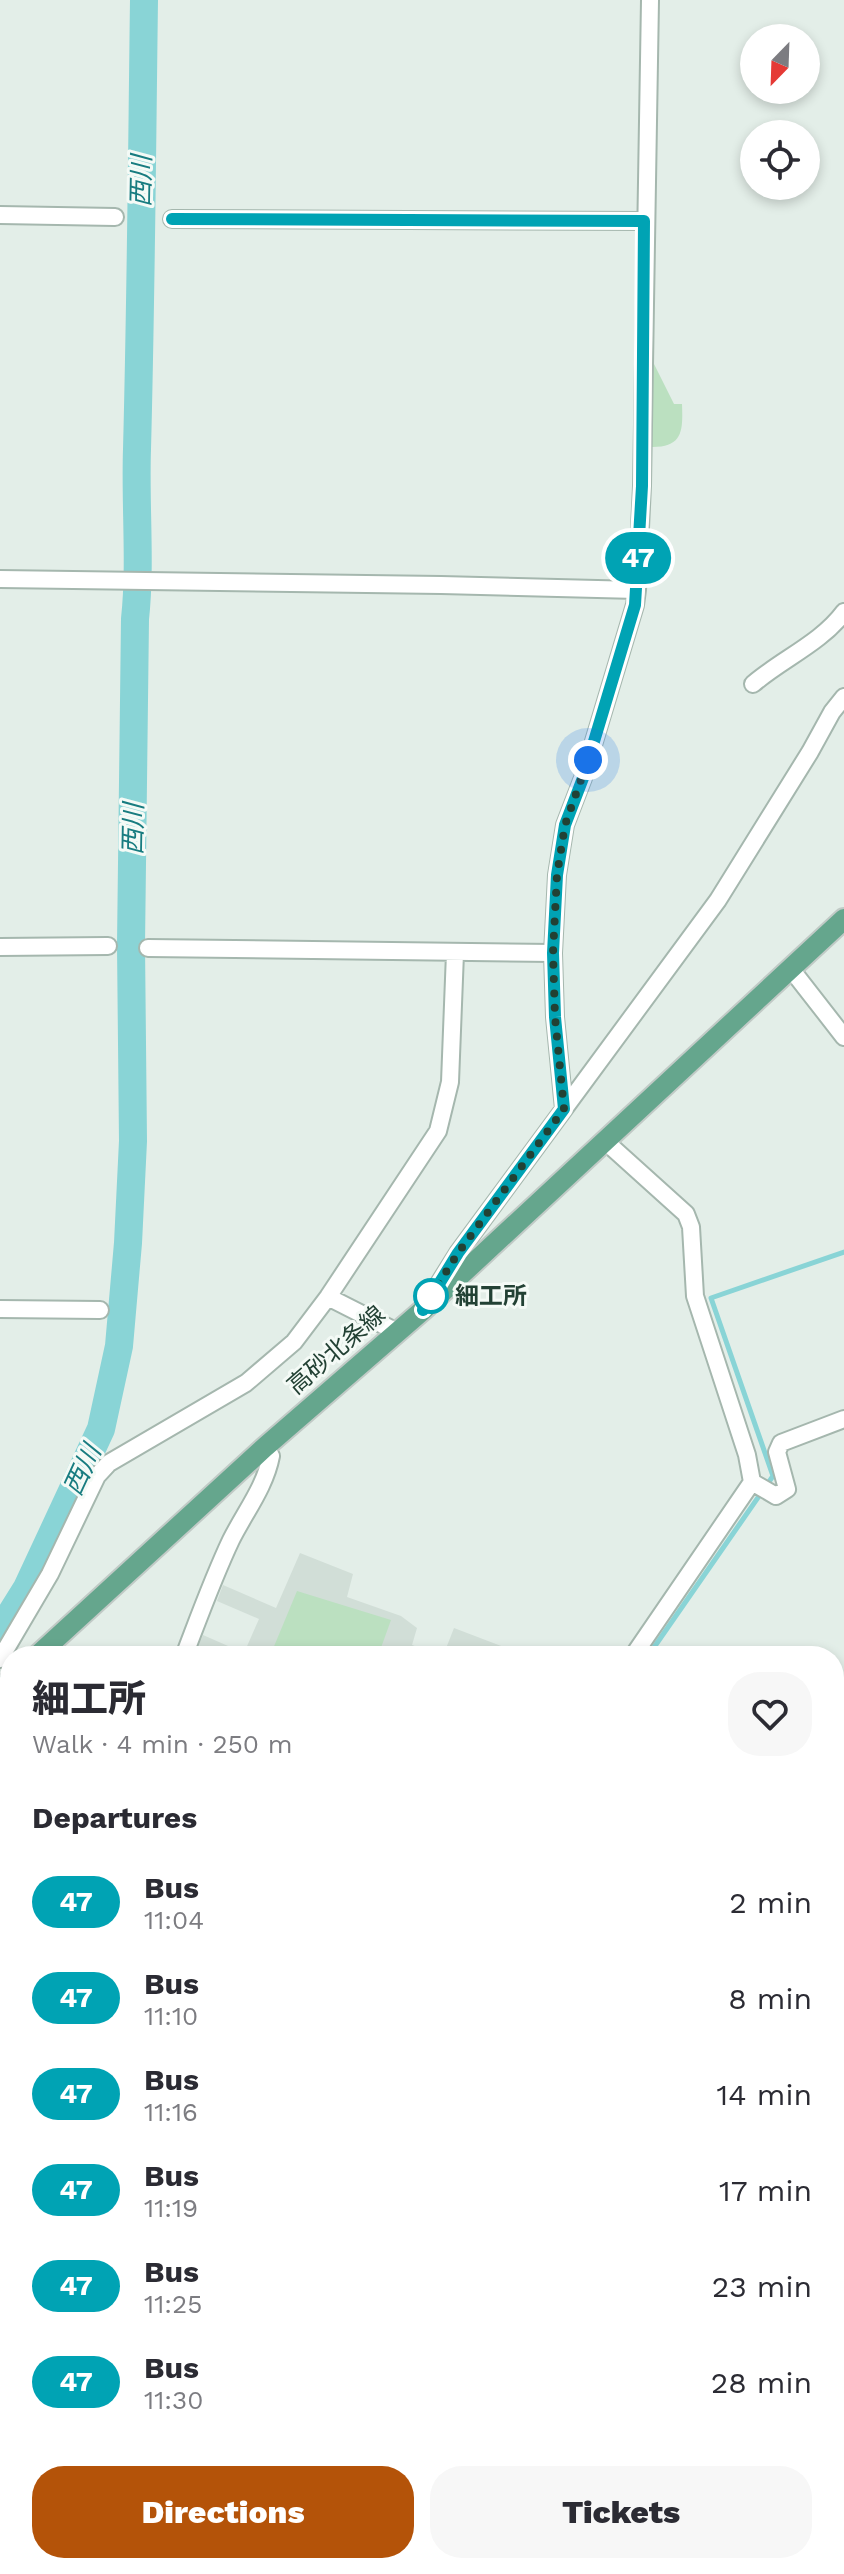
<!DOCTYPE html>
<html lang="en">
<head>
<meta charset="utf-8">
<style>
	body { margin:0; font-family:"Work Sans","Noto Sans JP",sans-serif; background:#f7f7f7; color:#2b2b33; height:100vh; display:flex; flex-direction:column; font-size:30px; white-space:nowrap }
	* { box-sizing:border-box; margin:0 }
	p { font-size:26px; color:#7c7c81 }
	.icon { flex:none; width:44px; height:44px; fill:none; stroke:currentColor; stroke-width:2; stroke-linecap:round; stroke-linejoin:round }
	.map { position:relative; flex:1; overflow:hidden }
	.panel { position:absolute; left:0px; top:1646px; width:844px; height:928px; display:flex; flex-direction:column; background:#fff; border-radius:32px 32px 0 0; box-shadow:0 4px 12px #0003 }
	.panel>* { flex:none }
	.badge { padding:0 16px; border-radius:26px; font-size:28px; line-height:52px }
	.needle { width:52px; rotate:203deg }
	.tools { position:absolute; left:740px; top:24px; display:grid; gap:16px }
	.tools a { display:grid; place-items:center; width:80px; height:80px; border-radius:50%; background:#fff; box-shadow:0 4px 12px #0003; font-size:40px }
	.you { position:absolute; width:40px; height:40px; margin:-20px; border:6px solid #fff; border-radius:50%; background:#1a73e8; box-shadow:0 0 0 12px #1a73e833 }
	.map>.badge { position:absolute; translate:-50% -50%; box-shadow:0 0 0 4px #fff }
	h2 { padding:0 32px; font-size:30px; line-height:72px }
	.round { display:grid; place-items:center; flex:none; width:84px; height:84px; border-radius:32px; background:#f7f7f7 }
	.overview { display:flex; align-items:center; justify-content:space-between; height:136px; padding:0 32px }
	h1 { font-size:38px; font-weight:800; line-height:60px }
	.cta { display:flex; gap:16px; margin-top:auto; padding:16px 32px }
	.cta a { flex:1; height:92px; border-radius:32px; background:#b45309; color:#fff; font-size:32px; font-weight:800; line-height:92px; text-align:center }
	.cta a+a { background:#f7f7f7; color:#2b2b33 }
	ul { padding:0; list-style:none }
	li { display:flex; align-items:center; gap:24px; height:96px; padding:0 32px }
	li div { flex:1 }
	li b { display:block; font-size:30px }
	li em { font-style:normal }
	li .badge { min-width:88px; font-weight:700; text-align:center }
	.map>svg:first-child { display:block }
	.built { fill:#d1ded7 }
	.green { fill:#bbe0c0 }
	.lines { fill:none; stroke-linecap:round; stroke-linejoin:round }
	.stream { stroke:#89d4d6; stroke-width:5 }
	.river { stroke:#89d4d6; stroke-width:28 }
	.minor-casing { stroke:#a5b7ae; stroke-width:20 }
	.major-casing { stroke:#c1cac6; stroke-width:24 }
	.minor { stroke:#fff; stroke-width:16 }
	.major { stroke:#65a68d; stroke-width:20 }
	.line-casing { stroke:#fff; stroke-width:18 }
	.line { stroke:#00a3b4; stroke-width:12 }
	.walk { stroke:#224134; stroke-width:8; stroke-dasharray:0 14.4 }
	.stop-dot { fill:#fff; stroke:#00a3b4; stroke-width:4 }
	.labels { text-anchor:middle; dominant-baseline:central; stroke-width:6; stroke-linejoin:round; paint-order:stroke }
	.stop-label { font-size:24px; font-weight:bold; fill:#224134; stroke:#f4faf6; text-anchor:start }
	.street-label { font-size:24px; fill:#224134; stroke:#f4faf6 }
	.water-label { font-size:26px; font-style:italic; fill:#187c80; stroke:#f4faf6 }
</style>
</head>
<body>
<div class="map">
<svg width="844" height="2574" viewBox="0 0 844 2574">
	<rect width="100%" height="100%" fill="#e3eee8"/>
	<path class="built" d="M300,1553L353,1574L347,1597L401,1616L417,1628L412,1645L443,1656L454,1628L509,1649L506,1656H194L203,1635L244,1653L259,1619L217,1601L223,1585L276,1608Z"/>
	<path class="green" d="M651,358L674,404H682C683,431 683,448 650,447Z
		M297,1591L391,1620L378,1656H270Z"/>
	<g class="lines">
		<path class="stream" d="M648,1656L773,1476L711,1298L844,1252
			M198,2574L202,2564"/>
		<path class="river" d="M0,1631L27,1588L101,1429L119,1346L128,1243L133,1141L131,945L135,619C141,563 135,506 137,449C141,299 142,150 144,0"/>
		<g class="minor-casing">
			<path id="minor" d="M0,215L115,217
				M172,219L644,221
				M0,579L441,585L637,590
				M753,684C782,659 821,643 844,612
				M0,947L108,946
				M148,948L553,953
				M791,969L844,1037
				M564,1109L555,1017L553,953L557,875L565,825L583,778L635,605L637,590L642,486L650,0
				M605,1141L686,1214L691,1227L695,1296L747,1455L752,1482L776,1496L787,1489L777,1452L781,1443L844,1419
				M328,1297L397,1332
				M430,1298L458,1253L718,900L810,752L832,712L844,697
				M0,1309L100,1310
				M184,1656C199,1617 213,1578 231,1540C245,1512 265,1487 271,1456L265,1447
				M633,1656L752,1482
				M0,1659L50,1574L97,1476L109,1463L246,1383L294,1342L328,1297L438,1131L450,1082L455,953
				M0,1907H10
				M0,1975L10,1940
				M0,2058L10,2059
				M0,2131L10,2133
				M0,2246L10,2247
				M0,2394L10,2395
				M0,2515L10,2483
				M0,2555L17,2571L32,2574
				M123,2564L135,2574
				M737,2564L750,2574
				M53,2574L67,2564
				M583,2574L590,2564"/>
		</g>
		<g class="major-casing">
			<path id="major" d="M37,1656L265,1447L423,1310L844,919
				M0,1690L10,1681
				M0,1778L10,1785
				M834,1805L844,1802"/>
		</g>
		<use href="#minor" class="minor"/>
		<use href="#major" class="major"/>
	</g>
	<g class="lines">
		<g class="line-casing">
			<path id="line" d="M172,219L644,221L642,486L635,605L583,778L565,825L557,875L553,953L555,1017L564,1109L458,1253L423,1310"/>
		</g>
		<use href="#line" class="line"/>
		<path class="walk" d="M431,1296L458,1253L564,1109L555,1017L553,953L557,875L565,825L588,760"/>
	</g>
	<circle class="stop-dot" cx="431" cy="1296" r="16"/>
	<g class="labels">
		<g class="stop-label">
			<text x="455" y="1296">細工所</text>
		</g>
		<g class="street-label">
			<text transform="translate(336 1350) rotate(-41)">高砂北条線</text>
		</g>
		<g class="water-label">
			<text transform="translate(141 181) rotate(-89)">西川</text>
			<text transform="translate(133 829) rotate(-89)">西川</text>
			<text transform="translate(82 1470) rotate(-65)">西川</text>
		</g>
	</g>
</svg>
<div class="tools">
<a><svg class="needle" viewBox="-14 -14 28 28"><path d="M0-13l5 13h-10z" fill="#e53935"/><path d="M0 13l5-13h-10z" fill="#7c7c81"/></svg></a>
<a><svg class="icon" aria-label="locate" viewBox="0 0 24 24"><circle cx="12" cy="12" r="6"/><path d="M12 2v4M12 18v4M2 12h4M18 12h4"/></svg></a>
</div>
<div class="you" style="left:588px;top:760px"></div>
<b class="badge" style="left:638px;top:558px;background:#00a3b4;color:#fff">47</b>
<section class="panel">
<div class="overview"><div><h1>細工所</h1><p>Walk · 4 min · 250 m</p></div><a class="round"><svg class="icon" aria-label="heart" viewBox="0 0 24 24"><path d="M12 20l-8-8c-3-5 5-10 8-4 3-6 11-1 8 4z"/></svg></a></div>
<h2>Departures</h2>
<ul>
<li><span class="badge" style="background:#00a3b4;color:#fff">47</span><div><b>Bus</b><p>11:04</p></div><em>2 min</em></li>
<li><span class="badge" style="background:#00a3b4;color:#fff">47</span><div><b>Bus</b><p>11:10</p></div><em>8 min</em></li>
<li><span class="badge" style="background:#00a3b4;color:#fff">47</span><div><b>Bus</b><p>11:16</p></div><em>14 min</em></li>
<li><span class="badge" style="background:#00a3b4;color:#fff">47</span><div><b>Bus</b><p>11:19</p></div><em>17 min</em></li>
<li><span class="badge" style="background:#00a3b4;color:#fff">47</span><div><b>Bus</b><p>11:25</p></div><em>23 min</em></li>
<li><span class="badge" style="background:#00a3b4;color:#fff">47</span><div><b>Bus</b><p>11:30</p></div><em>28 min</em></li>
</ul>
<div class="cta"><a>Directions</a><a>Tickets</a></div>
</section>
</div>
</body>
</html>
